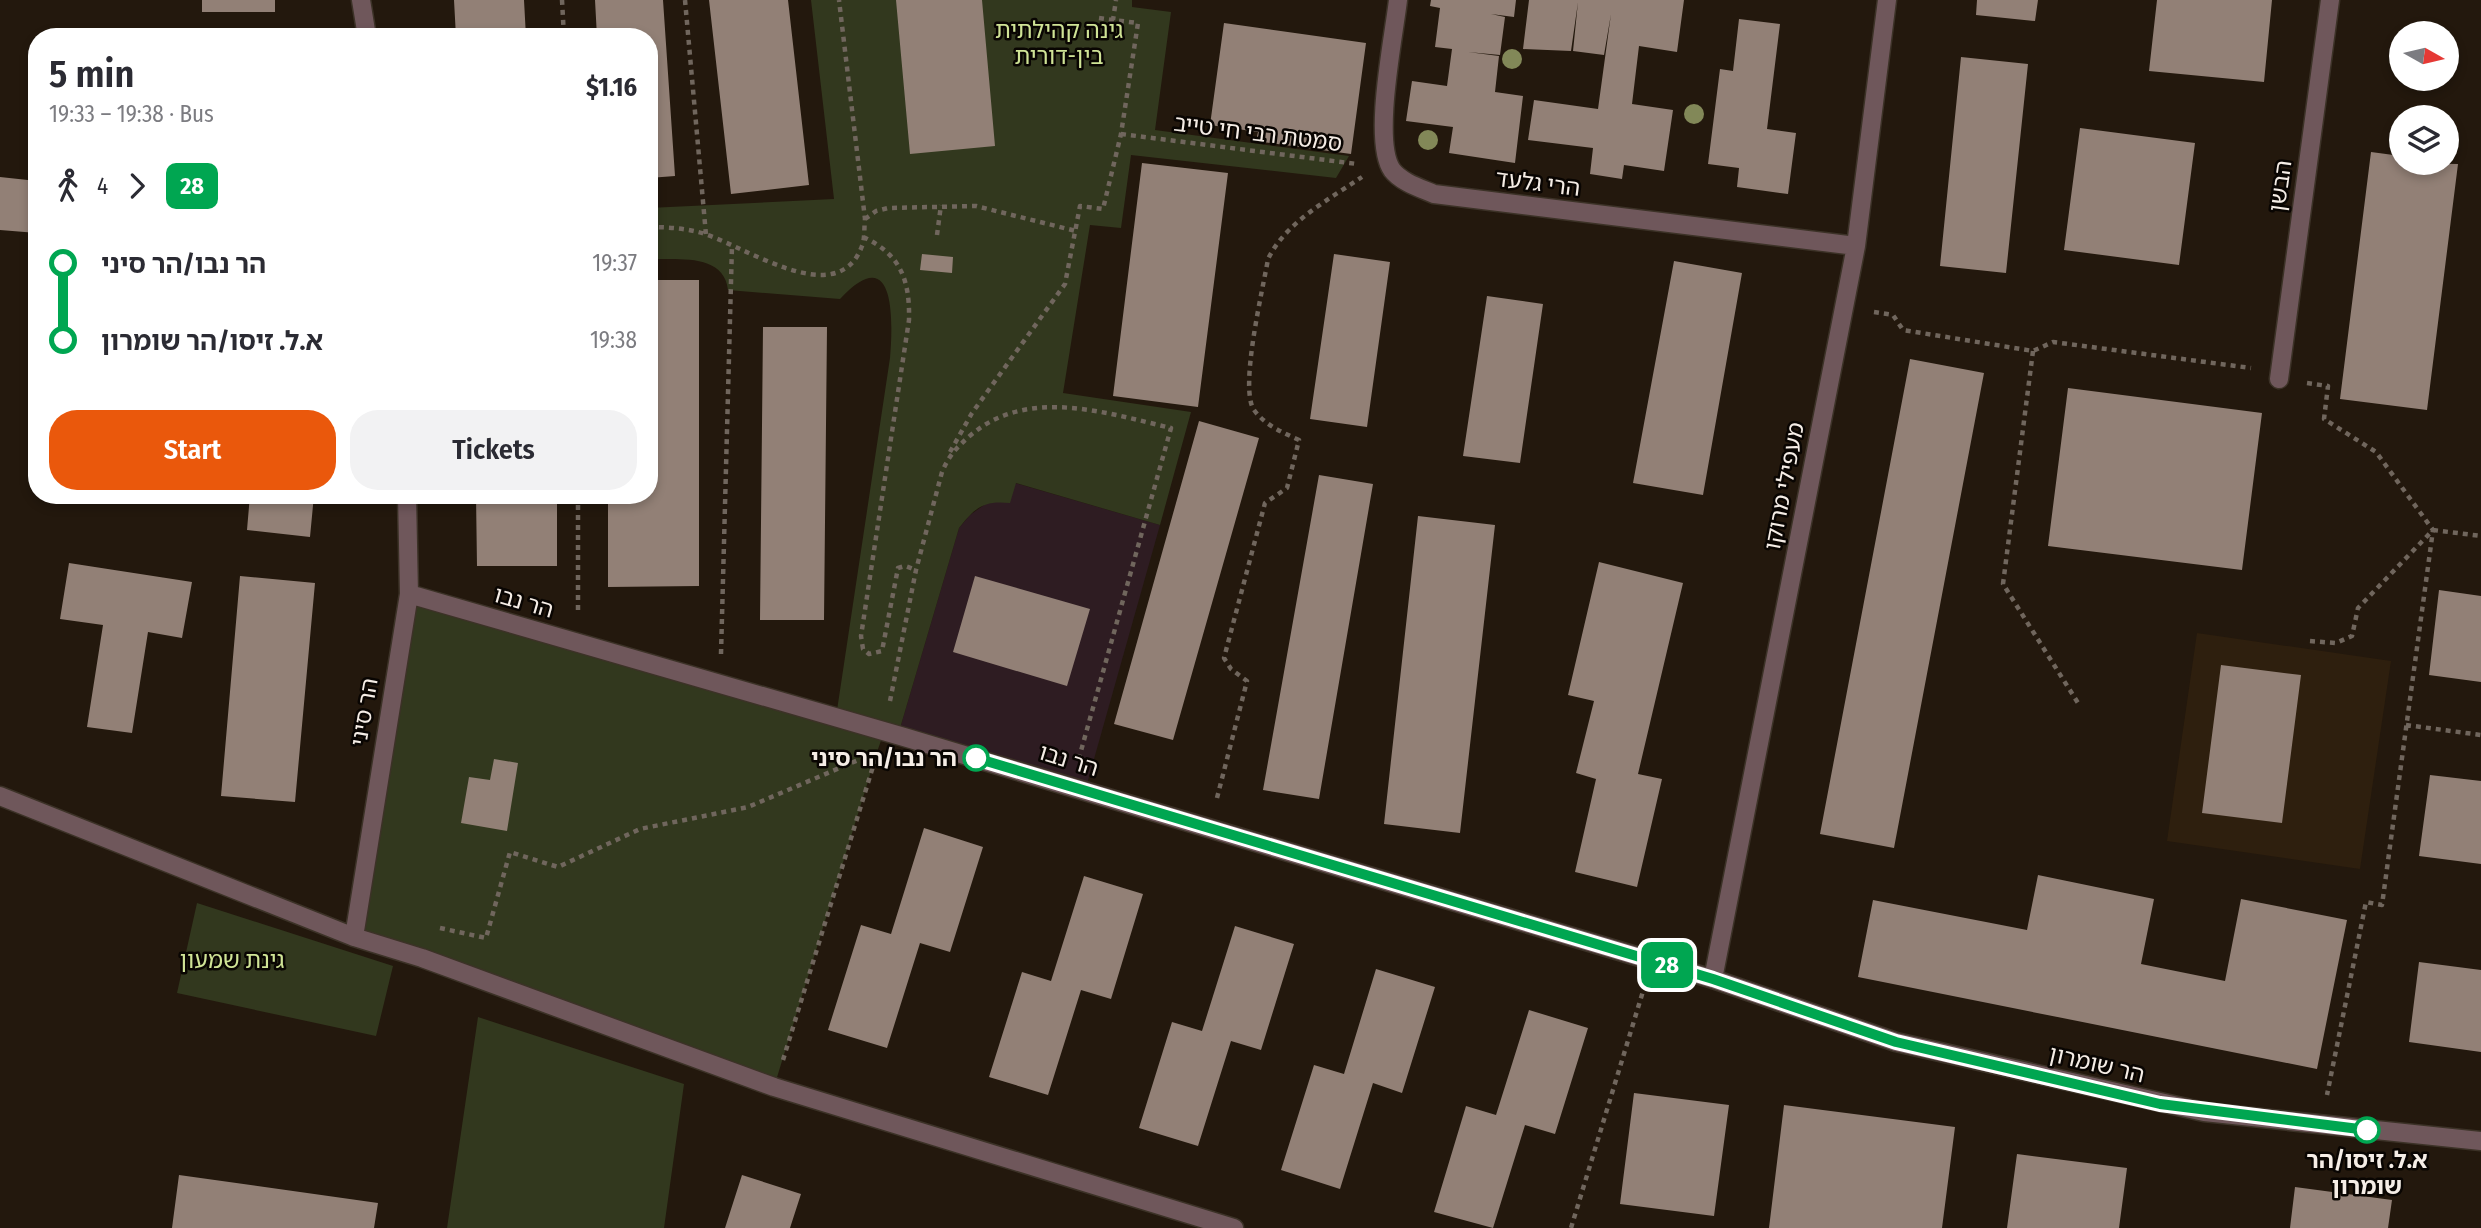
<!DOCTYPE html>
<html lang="en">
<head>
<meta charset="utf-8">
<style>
	body { margin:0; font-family:"Fira Sans Condensed","Noto Sans Hebrew",sans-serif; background:#f2f2f3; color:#2b2b33; height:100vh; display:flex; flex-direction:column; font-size:26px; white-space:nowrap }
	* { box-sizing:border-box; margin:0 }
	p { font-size:23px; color:#7c7c81 }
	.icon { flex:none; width:38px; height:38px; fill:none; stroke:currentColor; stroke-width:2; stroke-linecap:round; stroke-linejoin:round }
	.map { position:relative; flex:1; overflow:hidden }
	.drawer { position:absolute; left:28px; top:28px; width:630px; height:476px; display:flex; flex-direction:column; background:#fff; border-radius:28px; box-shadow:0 4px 10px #0003 }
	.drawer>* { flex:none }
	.badge { padding:0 14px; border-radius:10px; font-size:24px; line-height:46px }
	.needle { width:46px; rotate:98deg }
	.buttons { position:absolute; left:2389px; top:21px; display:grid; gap:14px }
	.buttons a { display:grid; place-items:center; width:70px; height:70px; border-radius:50%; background:#fff; box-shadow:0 4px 10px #0003; font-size:35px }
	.map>.badge { position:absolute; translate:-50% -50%; box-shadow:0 0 0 4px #fff }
	.legs { display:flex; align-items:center; gap:10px; height:77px; padding:0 21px; font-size:23px }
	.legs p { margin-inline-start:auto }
	.headline { display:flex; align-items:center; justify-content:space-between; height:119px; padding:0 21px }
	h1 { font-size:38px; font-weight:600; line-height:52px }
	.button { display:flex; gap:14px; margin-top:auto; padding:14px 21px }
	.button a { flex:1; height:80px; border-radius:28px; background:#ea580c; color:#fff; font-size:28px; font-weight:600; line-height:80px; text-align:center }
	.button a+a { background:#f2f2f3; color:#2b2b33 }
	ul { padding:0 21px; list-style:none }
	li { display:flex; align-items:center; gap:24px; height:77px; font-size:26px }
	li i { display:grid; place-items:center; width:10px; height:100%; margin:0 9px; background:currentColor }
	li i::after { content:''; width:18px; height:18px; margin:-9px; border:5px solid; border-radius:50%; background:#fff }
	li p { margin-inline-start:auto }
	li:first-child i { background:linear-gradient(#0000 50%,currentColor 0) }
	li:last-child i { background:linear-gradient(currentColor 50%,#0000 0) }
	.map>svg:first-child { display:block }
	.commercial { fill:#2e1c22 }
	.built { fill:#2e1f0e }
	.green { fill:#32381e }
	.building { fill:#928076 }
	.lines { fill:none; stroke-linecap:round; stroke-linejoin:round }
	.minor-casing { stroke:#3c3227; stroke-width:21 }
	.path { stroke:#70665d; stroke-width:4.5; stroke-dasharray:5 5; stroke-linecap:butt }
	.minor { stroke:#6f575b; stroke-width:18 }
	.tree { fill:#828858 }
	.line-1-casing { stroke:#fff; stroke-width:16 }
	.line-1 { stroke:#00a651; stroke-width:10 }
	.stop-1-dot { fill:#fff; stroke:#00a651; stroke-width:3.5 }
	.labels { text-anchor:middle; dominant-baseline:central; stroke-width:5; stroke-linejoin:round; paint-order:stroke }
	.park-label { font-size:23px; fill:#d0e496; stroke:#090502 }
	.street-label { font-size:23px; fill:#f5ede6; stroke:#090502 }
	.stop-label { font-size:23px; font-weight:bold; fill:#f5ede6; stroke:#090502; text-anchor:end }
</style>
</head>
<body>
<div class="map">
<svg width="2481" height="1228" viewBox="0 0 2481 1228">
	<rect width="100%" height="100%" fill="#23180d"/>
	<path class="commercial" d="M1015,483L1160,525L1085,791L898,735L959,528L970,515Z"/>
	<path class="built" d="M2197,633L2391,661L2360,869L2167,841Z"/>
	<path class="green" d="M811,0H1132V7L1171,12L1155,130L1349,156L1336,178L1131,155L1121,228L1090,225L1063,393L1191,412L1160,525L1016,483L1010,503C983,500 975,508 959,528L898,735L884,732L877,752L774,1087L354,937L409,594L836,717L890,358C893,322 896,239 840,299L728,290C724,253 678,260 649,259V208L834,199Z
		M197,903L393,966L376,1036L177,993Z
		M478,1017L684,1084L664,1228H447Z"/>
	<path class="building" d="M202,0H275V12H202Z
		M454,0H524L526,37H456Z
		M595,0H663L675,176L649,178V37H597Z
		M709,0H788L809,185L731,194Z
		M896,0H982L995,146L910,154Z
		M1431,0H1516L1514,17L1491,14L1505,17L1500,55L1468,52L1499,56L1495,92L1523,96L1515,163L1449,153L1453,127L1406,121L1412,81L1447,86L1452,49L1435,47L1440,8L1430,6Z
		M1529,0H1684L1677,52L1639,46L1632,104L1673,110L1664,171L1624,165L1622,179L1590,174L1593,148L1528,140L1534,100L1598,109L1611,14L1604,55L1573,51L1578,2L1571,51L1523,49Z
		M1977,0H2038L2035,21L1976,15Z
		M2157,0H2272L2264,82L2149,71Z
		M1739,19L1780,24L1767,129L1796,133L1788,194L1737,187L1739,168L1708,164L1720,69L1733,71Z
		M1224,23L1366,43L1351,154L1256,141L1258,132L1210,125Z
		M1961,57L2028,64L2006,273L1940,266Z
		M2080,128L2195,143L2179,265L2064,250Z
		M2371,152L2401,156V163L2458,164L2427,410L2340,399Z
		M1142,163L1228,173L1198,407L1113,396Z
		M0,177L37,181V233L0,230Z
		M922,254L953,257L952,273L920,270Z
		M1334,254L1390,262L1367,427L1310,419Z
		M1674,261L1742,273L1703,495L1633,483Z
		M649,280H699V586L608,587V495H649Z
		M1487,296L1543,304L1520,463L1463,456Z
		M763,327H827L824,620H760Z
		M1910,359L1984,373L1894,848L1820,834Z
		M2068,388L2262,413L2242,570L2048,546Z
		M1199,421L1259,438L1173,740L1114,724Z
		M1319,475L1373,484L1319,799L1263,790Z
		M250,495H314L310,537L247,530Z
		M476,495H557V566H477Z
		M1418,516L1495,525L1460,833L1384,824Z
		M1599,562L1683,583L1638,774L1662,779L1637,887L1575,872L1596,779L1576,773L1594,701L1568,695Z
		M69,563L192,582L182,638L148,632L132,733L87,727L103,625L60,619Z
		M240,576L315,583L295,802L221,796Z
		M975,576L1090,609L1067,686L953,652Z
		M2439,590L2481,596V682L2429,675Z
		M2221,665L2301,675L2282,823L2202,813Z
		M494,759L518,763L507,831L461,823L469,777L490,780Z
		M2430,775L2481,781V864L2419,856Z
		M924,828L983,847L950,952L920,943L887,1048L828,1030L861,925L891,934Z
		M2038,875L2154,899L2141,964L2225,981L2241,899L2347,920L2317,1069L1858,977L1873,900L2027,930Z
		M1084,876L1143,894L1111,999L1081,990L1048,1095L989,1077L1022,972L1051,981Z
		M1235,926L1294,944L1261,1050L1231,1041L1198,1146L1139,1128L1172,1022L1202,1031Z
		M2419,962L2481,970V1052L2409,1042Z
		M1376,969L1435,987L1402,1093L1373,1083L1340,1189L1281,1170L1314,1065L1344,1074Z
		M1529,1010L1588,1028L1555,1134L1525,1125L1493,1228L1434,1212L1466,1106L1496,1115Z
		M1634,1093L1729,1105L1714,1216L1620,1204Z
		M1784,1105L1955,1127L1942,1228H1769Z
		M2017,1154L2127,1168L2119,1228H2007Z
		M179,1175L378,1203L374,1228H172Z
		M742,1175L801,1194L790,1228H725Z
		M2295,1187L2392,1200L2388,1228H2290Z"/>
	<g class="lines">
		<g class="minor-casing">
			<path id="minor" d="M361,0L367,37
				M1398,0C1394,36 1372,141 1392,170C1401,182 1420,188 1434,194L1856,246
				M2279,379L2330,0
				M409,594L904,737L1713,979L1896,1042L2204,1112L2481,1141
				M0,796L354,937L422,958L774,1087L1234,1228
				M354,937L409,594L407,495
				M1713,979L1856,246L1887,0"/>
		</g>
		<path class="path" d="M562,0L564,37
			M685,0L706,235
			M1099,18L1113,20
			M1121,134L1357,164
			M865,219L876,211L888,208L976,206L1076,231
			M649,227C665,227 682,228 698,232C740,242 837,314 862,246C865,239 864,227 865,219L839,0
			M937,235L941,205
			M863,237C901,254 910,281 909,320L861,636L863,649L869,654L882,651L898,568L905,566L916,570
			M1874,312L1893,315L1903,330L2033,351L2053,342L2251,368
			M2033,351L2003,584L2078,703
			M2307,383L2328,386L2324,419L2376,452L2433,530L2382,905L2366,902L2327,1095
			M950,452L972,413L1065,284L1080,206L1103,209L1121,134L1138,23L1113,20L1116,0
			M2433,530L2481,536
			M578,610V495
			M2310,641L2336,643L2352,636L2358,608L2433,530
			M721,654L732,245
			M890,701L916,570L942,472C949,455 958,446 972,434C1029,387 1107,413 1171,428L1079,758
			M2406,725L2481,735
			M1217,798L1247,681L1231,669L1224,658L1265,503L1287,488L1299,440C1282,432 1266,426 1254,410C1239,388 1263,289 1268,259C1286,222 1328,200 1362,177
			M440,928L486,938L510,852L558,867L640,829L748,807L863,758
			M783,1060L875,760
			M1571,1228L1644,988"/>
		<use href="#minor" class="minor"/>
	</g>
	<g class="tree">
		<circle cx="1512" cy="59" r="10"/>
		<circle cx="1694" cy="114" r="10"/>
		<circle cx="1428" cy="140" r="10"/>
	</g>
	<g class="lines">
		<g class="line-1-casing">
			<path id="line-1" d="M976,758L1713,979L1896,1042L2160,1104L2367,1130"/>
		</g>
		<use href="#line-1" class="line-1"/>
	</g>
	<g class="stop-1-dot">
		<circle cx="976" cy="758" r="12"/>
		<circle cx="2367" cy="1130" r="12"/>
	</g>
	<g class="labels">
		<g class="park-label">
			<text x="1059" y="30">גינה קהילתית<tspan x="1059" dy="26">בין-דורית</tspan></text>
			<text x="232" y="960">גינת שמעון</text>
		</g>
		<g class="street-label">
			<text transform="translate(1258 133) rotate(7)">סמטת רבי חי טייב</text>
			<text transform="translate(1538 183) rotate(7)">הרי גלעד</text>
			<text transform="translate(2280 186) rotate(-82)">הבשן</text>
			<text transform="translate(1784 486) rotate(-79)">מעפילי מרוקו</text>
			<text transform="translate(524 602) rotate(16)">הר נבו</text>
			<text transform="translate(364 712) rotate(-80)">הר סיני</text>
			<text transform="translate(1069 760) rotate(17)">הר נבו</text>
			<text transform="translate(2097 1064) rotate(13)">הר שומרון</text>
		</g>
		<g class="stop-label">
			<text x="957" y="758">הר נבו/הר סיני</text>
			<text x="2367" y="1160" text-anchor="middle">א.ל. זיסו/הר<tspan x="2367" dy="26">שומרון</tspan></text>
		</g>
	</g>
</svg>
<div class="buttons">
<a><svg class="needle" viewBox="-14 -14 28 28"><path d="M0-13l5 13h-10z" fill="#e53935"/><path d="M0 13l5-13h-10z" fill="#7c7c81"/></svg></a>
<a><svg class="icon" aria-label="layers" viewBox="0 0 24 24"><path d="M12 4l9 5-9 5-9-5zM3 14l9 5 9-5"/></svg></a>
</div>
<b class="badge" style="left:1667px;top:965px;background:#00a651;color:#fff">28</b>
<section class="drawer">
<div class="headline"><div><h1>5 min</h1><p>19:33 – 19:38 · Bus</p></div><b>$1.16</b></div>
<div class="legs"><svg class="icon" aria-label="walk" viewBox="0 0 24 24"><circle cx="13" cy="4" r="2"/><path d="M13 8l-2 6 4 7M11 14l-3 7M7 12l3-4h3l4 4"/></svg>4<svg class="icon" aria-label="forward" viewBox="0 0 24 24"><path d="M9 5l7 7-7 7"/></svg><b class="badge" style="background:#00a651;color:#fff">28</b></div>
<ul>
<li><i style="color:#00a651"></i><b>הר נבו/הר סיני</b><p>19:37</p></li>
<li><i style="color:#00a651"></i><b>א.ל. זיסו/הר שומרון</b><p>19:38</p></li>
</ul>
<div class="button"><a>Start</a><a>Tickets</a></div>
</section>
</div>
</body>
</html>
